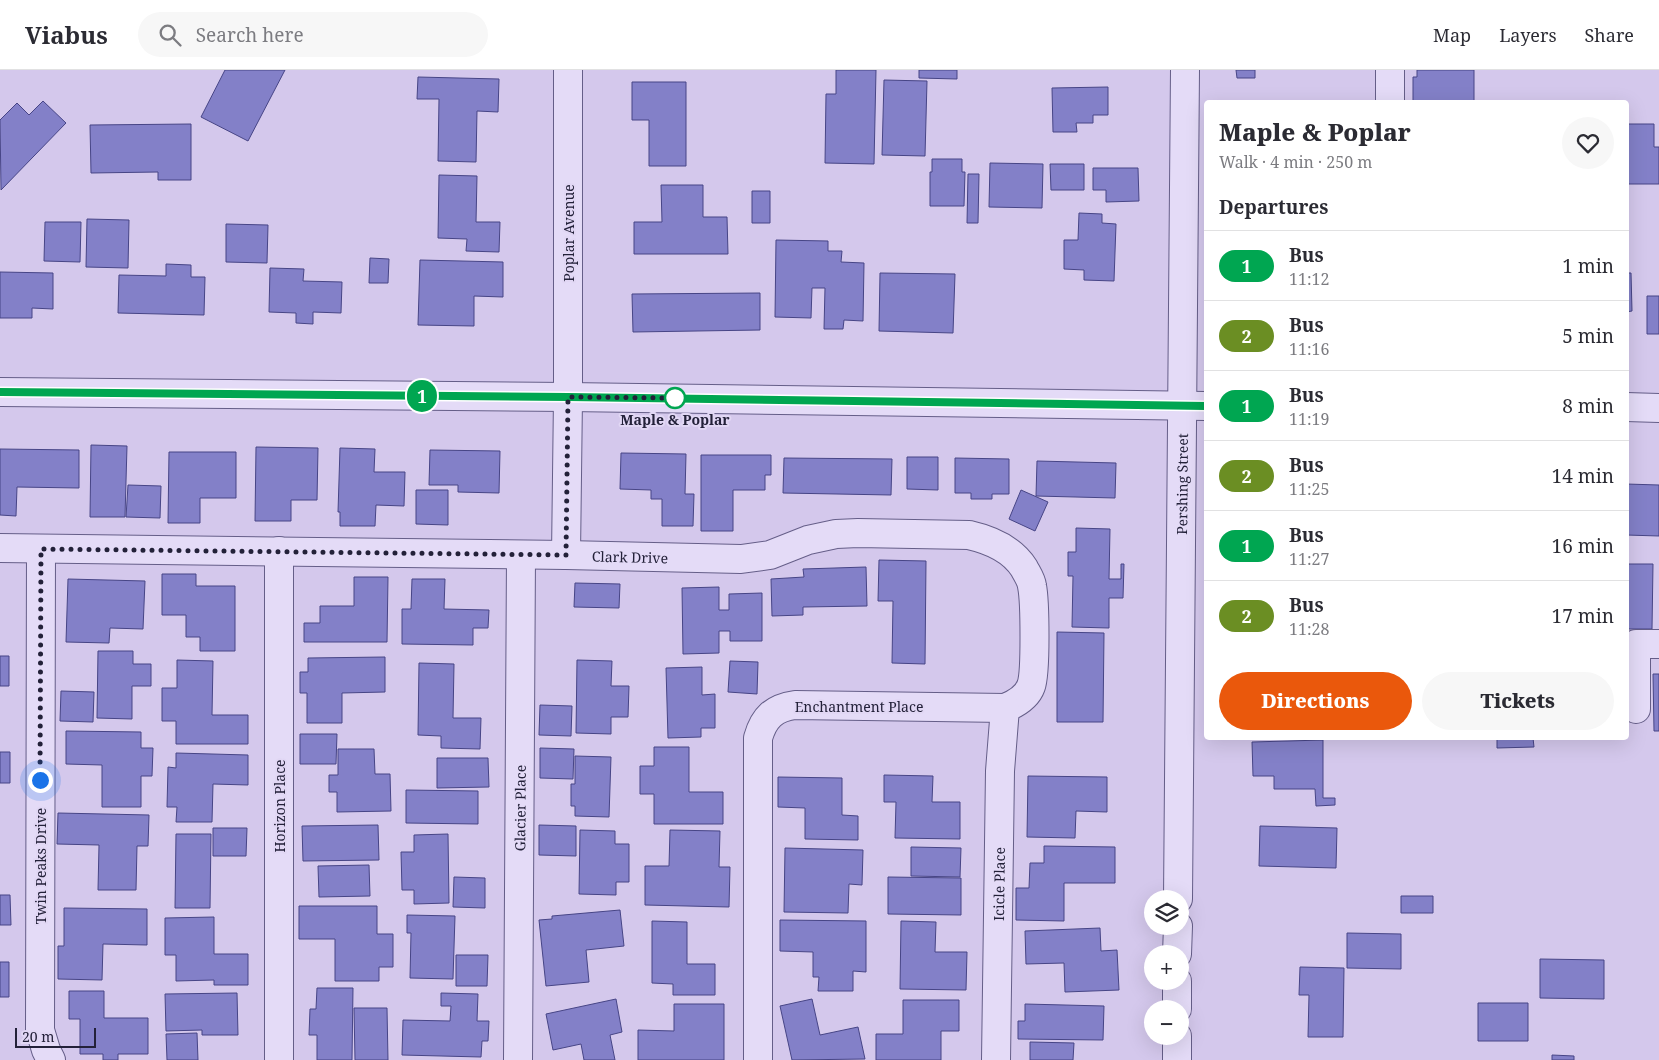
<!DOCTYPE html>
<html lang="en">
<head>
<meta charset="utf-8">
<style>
	body { margin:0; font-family:"Noto Serif",serif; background:#f7f7f7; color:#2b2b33; height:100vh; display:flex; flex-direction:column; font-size:19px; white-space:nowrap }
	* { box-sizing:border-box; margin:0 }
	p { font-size:16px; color:#7c7c81 }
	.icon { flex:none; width:28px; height:28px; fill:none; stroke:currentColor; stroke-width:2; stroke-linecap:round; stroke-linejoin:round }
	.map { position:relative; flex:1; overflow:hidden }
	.side { position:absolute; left:1204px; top:30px; width:425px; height:640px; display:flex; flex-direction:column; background:#fff; border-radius:5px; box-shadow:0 5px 20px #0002 }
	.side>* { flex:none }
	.badge { padding:0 10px; border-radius:16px; font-size:18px; line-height:32px }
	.tools { position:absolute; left:1144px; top:820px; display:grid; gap:10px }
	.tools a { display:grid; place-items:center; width:45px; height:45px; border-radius:50%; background:#fff; box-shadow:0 5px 20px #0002; font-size:25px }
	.scale { position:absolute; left:15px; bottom:12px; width:81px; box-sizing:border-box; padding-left:5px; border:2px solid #232139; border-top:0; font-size:14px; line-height:18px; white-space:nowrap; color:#232139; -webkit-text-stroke:4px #e1d7f4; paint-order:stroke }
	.you { position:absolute; width:25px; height:25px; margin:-12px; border:4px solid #fff; border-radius:50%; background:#1a73e8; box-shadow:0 0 0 8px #1a73e833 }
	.map>.badge { position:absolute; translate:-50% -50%; box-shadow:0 0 0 2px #fff }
	h2 { padding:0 15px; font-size:19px; line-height:45px }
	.round { display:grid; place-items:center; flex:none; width:52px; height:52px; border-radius:26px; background:#f7f7f7 }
	.overview { display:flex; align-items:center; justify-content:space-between; height:85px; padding:0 15px }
	h1 { font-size:24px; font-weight:800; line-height:38px }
	.cta { display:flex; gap:10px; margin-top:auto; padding:10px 15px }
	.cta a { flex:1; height:58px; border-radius:30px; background:#ea580c; color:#fff; font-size:20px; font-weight:800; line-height:58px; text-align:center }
	.cta a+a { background:#f7f7f7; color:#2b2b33 }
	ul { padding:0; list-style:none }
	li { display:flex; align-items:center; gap:15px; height:70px; padding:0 15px; border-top:1px solid #e1e1e2 }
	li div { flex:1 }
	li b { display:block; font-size:19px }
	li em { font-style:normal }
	li .badge { min-width:55px; font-weight:700; text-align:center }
	header { display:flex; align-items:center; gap:30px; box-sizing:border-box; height:70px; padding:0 25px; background:#fff; border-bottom:1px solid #e1e1e2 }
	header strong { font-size:24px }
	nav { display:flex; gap:28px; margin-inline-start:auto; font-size:18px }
	.search { width:350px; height:45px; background:#f7f7f7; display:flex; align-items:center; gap:12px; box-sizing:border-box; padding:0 18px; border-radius:28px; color:#7c7c81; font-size:19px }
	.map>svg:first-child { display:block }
	.building { fill:#8380c8; stroke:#474586 }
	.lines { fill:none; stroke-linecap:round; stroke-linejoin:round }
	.minor-casing { stroke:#655e88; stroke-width:30 }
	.minor { stroke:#e4dbf7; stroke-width:28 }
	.line-casing { stroke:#fff; stroke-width:11 }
	.line { stroke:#00a651; stroke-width:8 }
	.walk { stroke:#232139; stroke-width:5; stroke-dasharray:0 9 }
	.stop-dot { fill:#fff; stroke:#00a651; stroke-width:2.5 }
	.labels { text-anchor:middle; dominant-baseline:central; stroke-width:4; stroke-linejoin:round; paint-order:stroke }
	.street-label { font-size:14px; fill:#232139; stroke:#e1d7f4 }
	.stop-label { font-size:14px; font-weight:bold; fill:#232139; stroke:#e1d7f4 }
</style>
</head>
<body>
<header>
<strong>Viabus</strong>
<div class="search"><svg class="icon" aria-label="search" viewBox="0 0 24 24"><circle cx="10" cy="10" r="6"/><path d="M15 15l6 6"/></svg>Search here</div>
<nav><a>Map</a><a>Layers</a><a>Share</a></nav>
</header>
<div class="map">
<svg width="1659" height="990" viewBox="0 0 1659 990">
	<rect width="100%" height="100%" fill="#d4c8ec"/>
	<path class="building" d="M225,0H285L248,71L201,47Z
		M836,0H876L874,94L825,93L826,24H836Z
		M919,0H957V9L919,8Z
		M1236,0H1255V8H1237Z
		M1417,0H1474V32H1413V7H1417Z
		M418,7L499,9L498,42L477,41L476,92L438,91L439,29H417Z
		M884,10L927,11L925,86L882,85Z
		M632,12H686V96H649V50H632Z
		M1108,17V45H1093V53H1076L1077,62H1053L1052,18Z
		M43,31L66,53L1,120L0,50L17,33L29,45Z
		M191,54V110H158V102L91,103L90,55Z
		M1626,54H1654V77H1659V114H1626Z
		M932,89H962V102H965L964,136H930V102H932Z
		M990,93L1043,94L1042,138L989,137Z
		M1050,94H1084V120H1051Z
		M1093,98H1138L1139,131L1106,132V120H1093Z
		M968,104H979L978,153H967Z
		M439,105L477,106L476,152H500L499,182L466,181L467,169L438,168Z
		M661,115H703V147H727L728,184H634V152H662Z
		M752,121H770V153H752Z
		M1079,143L1102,144V153L1116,154L1114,211L1084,210V200L1064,199V170H1078Z
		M87,149L129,150L128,198L86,197Z
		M45,152H81L80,192L44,191Z
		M226,154L268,155L267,193L226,192Z
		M776,170L828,171V181H842L841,192L864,193L863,251L844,250L843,259H824L825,218H812L811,248L775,247Z
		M370,188L389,189L388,213H369Z
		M420,190L503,192V227L474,226V256L418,255Z
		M166,194L191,195V207H205L204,245L118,243L119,205L166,206Z
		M270,198L304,199L303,211L342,212L341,243L313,242V254L296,253V243L269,242Z
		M0,202L53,203V239L32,238V248H0Z
		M880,203L955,204L953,263L879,261Z
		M1626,203H1631L1632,241L1626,242Z
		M760,223V260L633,262L632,224Z
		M1647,226H1659V264H1647Z
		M91,375L127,376L125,447H90Z
		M256,377L318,378L317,430H291V451H255Z
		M340,378L375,379L374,402H405L404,436L376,435L375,456H340V442H338Z
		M0,379L79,380V418L17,417L16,446L0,445Z
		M430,380L500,381L499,423L458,422V415H429Z
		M169,382H236V428H200V453H168Z
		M621,383L686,384L685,424H694L693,456H662V429H651V420L620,419Z
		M701,385H771V405H765V420H733V461H701Z
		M907,387H938V420L907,419Z
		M784,388L892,389L891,425L783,423Z
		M955,388L1009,389V424H992V429H971V423H955Z
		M1037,391L1116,393L1115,428L1036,426Z
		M1626,414L1659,415V466L1626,465Z
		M128,415L161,416L160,448L126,447Z
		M416,420H448V455L416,454Z
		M1021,420L1048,432L1035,461L1009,449Z
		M1076,458L1110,459L1109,509H1121V494H1124L1123,528H1109V558L1072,557L1073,506H1068V482H1076Z
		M879,490L926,491L925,594L892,593L893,531H878Z
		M1626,494H1653L1652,559H1626Z
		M866,497L867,536L803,537V545L772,546L771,509L804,507L803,499Z
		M162,504H196V516H235V581H200V567H186V545H162Z
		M354,507H388L387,572H304V553H320V536H354Z
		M68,509L145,511L143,559L110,558L109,573L66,572Z
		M412,509H445L444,539L489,540L488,558H473V575L402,574V539H411Z
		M575,513L620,514L619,538L574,537Z
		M719,517V540H729V524L762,523V571H730V561H719V583L683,584L682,518Z
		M1057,562L1104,563L1103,652H1057Z
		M98,581H133V594H151V616H132V649L97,648Z
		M0,586H9V616H0Z
		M385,587V622L342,623V653H307V623H300V602H308V588Z
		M177,590L213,591L212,645H248V674H176V651H162V618H177Z
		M577,590L612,591L611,616H629L628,647H611V664L576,663Z
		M730,591L758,592L757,624L728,622Z
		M419,593L454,594L453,648H481L480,679L441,678V666L418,665Z
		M702,597V625L715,624V658H701V667L668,668L666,598Z
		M1653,604H1659V661H1654Z
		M61,621L94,622L93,652L60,651Z
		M540,635L572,636L571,666L539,665Z
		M66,661L141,662V678H153L152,706H141V737H102V695L66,694Z
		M300,664H337L336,694H300Z
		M1497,668H1533L1534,677L1497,678Z
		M1323,670V728H1335V735L1316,736L1315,719H1274V706H1253L1252,672Z
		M654,677H689V722H723V754H654V724H640V696H654Z
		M540,678L574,679L573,709L540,708Z
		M338,679H374L375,704H390L391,741L337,742V722H329V705H338Z
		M0,682H10V713H0Z
		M176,683L248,685V715L213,714L212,752H176L177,737H167L168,697L176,698Z
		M575,686L611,687L609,747L575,746V736H571V714H575Z
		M437,688H488L489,717L437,718Z
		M884,705L933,706L932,732H960V769L895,768L896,732H884Z
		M1028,706L1107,707V742L1076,741L1075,768L1027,767Z
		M778,707L842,708V745L858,746V770L805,769V738L778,737Z
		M406,720L478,721V754L406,753Z
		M58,743L149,745L148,776H137L136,820H98L99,775L57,774Z
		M378,755L379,790L303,791L302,756Z
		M539,755L576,756V786L539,785Z
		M1260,756L1337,758L1336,798L1259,796Z
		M213,758H247L246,786H213Z
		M580,760L615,761V774H629V812H616V825L579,824Z
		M670,760L720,761L719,797H730L729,837L645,835V796H669Z
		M176,764H211L210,838H175Z
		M448,764L449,833L414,834V820H402L401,782H414V765Z
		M1044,776L1115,777V813H1064V851L1016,850V818H1029L1030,793H1044Z
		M911,777L961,778L960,807L911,806Z
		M785,778L863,780L862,815L849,814L848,843L784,842Z
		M369,795L370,826L319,827L318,796Z
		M454,807L485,808V838L453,837Z
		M888,807L961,808V845L888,844Z
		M0,825H10L11,855H0Z
		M1401,826H1433V843H1401Z
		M299,836H377V864H393V897H379V911H335V869H299Z
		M64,838L147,839V875L103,874L102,910L58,909V876H64Z
		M620,840L624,876L586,880L589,912L546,916L539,850L552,849V846Z
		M407,845L455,846L453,909L410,908L411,863H407Z
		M214,847V884H248V915H214V910L176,911V885H165V848Z
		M780,850L866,851V902L853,901V921H818L819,907H813V882L780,881Z
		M652,851L687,852V894H715V925H673V914L652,913Z
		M901,851L936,852L935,882H967L966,920L900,919Z
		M1100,858L1101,881L1117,880L1119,920L1065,922L1064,893L1026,894L1025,861Z
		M1347,863L1401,864V899L1347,898Z
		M456,885H488L487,916H456Z
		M1540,889L1604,890V929L1540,928Z
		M0,892H9V927H0Z
		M1300,897L1344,898L1343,967H1308L1309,925H1299Z
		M317,918H353L352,990H317V965H309L310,939H316Z
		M69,921H104V948H148V984H118V990H103V984H80V949H69Z
		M237,923L238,965H202V960L166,961L165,924Z
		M441,923L478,924L477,951H489L488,971H482L481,987L402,985L403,950L450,951L451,936H441Z
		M616,929L622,962L610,965L615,990H584L581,974L553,980L546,944Z
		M812,929L820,965L858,957L865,989L792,990L780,936Z
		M903,930H959V961H941V990H876V964H903Z
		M1478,933H1528V971H1478Z
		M674,934H724V990H638V960L674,961Z
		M1025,934L1104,936L1103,970L1018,969V951H1025Z
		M354,938H387L388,990H355Z
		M197,963L198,990H167L166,964Z
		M1030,972L1074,973L1073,990H1030Z
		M1552,985L1574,986V990H1552Z"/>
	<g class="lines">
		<g class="minor-casing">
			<g id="minor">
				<path d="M1390,32V0"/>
				<path d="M0,322L568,327L1206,336"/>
				<path d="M1626,337L1659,338"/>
				<path id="s1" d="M0,478L566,485L741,489L770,485L808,470L836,464L858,463L969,465C991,470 1012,479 1024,498C1027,504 1031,509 1032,516C1035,531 1036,603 1031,616C1027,627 1015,634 1005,638L795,635C774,638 764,647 758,668V990"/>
				<path d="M41,479L40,960L46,980L51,990"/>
				<path d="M279,481V990"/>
				<path d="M566,485L568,327V0"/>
				<path d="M1636,639V574H1659"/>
				<path id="s2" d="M1178,829L1185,0"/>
				<path d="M1177,884L1178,856"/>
				<path d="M1177,939V911"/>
				<path id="s3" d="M518,990L521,486"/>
				<path id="s4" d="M996,990L1000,701L1005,638"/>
				<path d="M1177,990V966"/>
			</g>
		</g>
		<use href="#minor" class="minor"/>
	</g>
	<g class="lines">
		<g class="line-casing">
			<path id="line" d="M0,322L568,327L1206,336"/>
		</g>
		<use href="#line" class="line"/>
		<path class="walk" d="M40,710L41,479L566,485L568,327L675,328"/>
	</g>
	<circle class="stop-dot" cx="675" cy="328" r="10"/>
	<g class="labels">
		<g class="street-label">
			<text transform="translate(568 163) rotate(-90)">Poplar Avenue</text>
			<text stroke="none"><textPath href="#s2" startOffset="415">Pershing Street</textPath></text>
			<text stroke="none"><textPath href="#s1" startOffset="630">Clark Drive</textPath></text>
			<text x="859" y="636">Enchantment Place</text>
			<text transform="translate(279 736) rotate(-90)">Horizon Place</text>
			<text stroke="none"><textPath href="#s3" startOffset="252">Glacier Place</textPath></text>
			<text transform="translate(40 796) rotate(-90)">Twin Peaks Drive</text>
			<text stroke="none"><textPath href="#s4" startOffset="176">Icicle Place</textPath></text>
		</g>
		<g class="stop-label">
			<text x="675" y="349">Maple &amp; Poplar</text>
		</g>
	</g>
</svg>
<div class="tools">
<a><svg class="icon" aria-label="layers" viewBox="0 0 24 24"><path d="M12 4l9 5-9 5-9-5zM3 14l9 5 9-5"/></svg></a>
<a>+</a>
<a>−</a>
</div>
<div class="scale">20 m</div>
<div class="you" style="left:40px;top:710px"></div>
<b class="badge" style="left:422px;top:326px;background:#00a651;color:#fff">1</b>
<section class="side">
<div class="overview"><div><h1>Maple &amp; Poplar</h1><p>Walk · 4 min · 250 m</p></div><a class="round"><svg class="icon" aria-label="heart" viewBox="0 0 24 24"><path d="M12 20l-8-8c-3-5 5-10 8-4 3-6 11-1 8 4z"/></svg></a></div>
<h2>Departures</h2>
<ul>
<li><span class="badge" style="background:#00a651;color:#fff">1</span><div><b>Bus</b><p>11:12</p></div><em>1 min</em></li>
<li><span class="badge" style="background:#6b8e23;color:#fff">2</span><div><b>Bus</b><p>11:16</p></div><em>5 min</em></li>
<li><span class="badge" style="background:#00a651;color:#fff">1</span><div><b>Bus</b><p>11:19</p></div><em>8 min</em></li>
<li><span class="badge" style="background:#6b8e23;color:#fff">2</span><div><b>Bus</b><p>11:25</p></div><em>14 min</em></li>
<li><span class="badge" style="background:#00a651;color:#fff">1</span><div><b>Bus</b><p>11:27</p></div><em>16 min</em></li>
<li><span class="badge" style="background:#6b8e23;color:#fff">2</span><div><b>Bus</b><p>11:28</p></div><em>17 min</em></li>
</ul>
<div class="cta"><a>Directions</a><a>Tickets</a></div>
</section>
</div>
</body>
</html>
